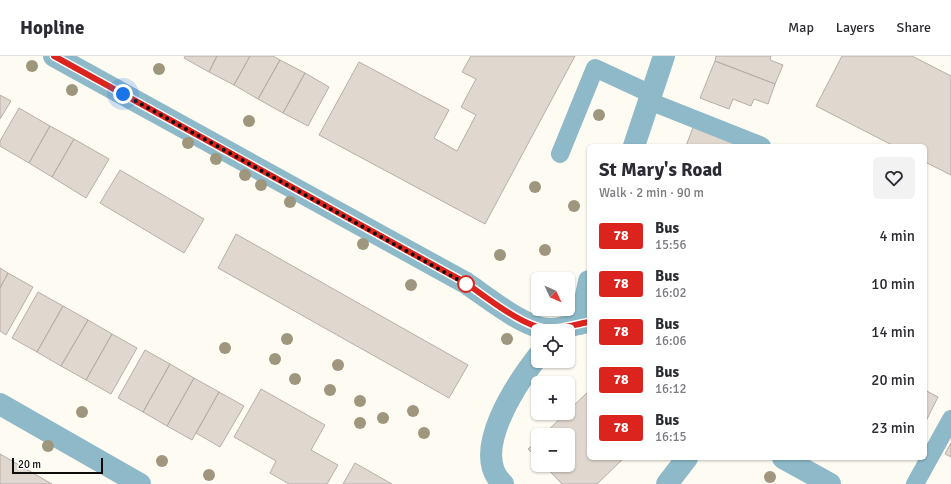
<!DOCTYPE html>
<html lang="en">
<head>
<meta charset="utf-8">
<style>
	body { margin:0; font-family:Signika,sans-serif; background:#f2f2f3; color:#2b2b33; height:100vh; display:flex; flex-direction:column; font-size:15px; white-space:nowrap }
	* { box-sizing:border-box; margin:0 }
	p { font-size:13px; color:#7c7c81 }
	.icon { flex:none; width:22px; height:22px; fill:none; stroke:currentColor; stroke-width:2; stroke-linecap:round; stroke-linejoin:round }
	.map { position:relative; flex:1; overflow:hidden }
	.drawer { position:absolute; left:587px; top:88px; width:340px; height:316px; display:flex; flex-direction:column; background:#fff; border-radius:6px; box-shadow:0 1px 3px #0004 }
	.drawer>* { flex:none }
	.badge { padding:0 8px; border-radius:3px; font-size:14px; line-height:26px }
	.needle { width:26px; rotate:134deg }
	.tools { position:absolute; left:531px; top:216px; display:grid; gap:8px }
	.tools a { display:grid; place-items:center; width:44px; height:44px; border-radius:6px; background:#fff; box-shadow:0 1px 3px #0004; font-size:20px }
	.scale { position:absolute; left:12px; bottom:10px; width:91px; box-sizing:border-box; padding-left:4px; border:2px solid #0f0d0a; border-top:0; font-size:11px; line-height:14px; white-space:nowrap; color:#0f0d0a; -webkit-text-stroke:3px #fff; paint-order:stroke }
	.you { position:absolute; width:20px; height:20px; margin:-10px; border:3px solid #fff; border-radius:50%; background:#1a73e8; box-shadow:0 0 0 6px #1a73e833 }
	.map>.badge { position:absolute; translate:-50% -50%; box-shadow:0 0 0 2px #fff }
	.round { display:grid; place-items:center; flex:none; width:42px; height:42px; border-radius:6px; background:#f2f2f3 }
	.head { display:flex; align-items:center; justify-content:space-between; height:68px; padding:0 12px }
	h1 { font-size:19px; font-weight:700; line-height:30px }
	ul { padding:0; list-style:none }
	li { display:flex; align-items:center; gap:12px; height:48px; padding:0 12px }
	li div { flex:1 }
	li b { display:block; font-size:15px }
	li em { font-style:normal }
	li .badge { min-width:44px; font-weight:700; text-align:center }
	header { display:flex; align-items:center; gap:24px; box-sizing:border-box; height:56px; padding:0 20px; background:#fff; border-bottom:1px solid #e1e1e2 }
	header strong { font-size:19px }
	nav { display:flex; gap:22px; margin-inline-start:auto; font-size:14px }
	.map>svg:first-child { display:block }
	.building { fill:#e0d7cf; stroke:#b7aea6 }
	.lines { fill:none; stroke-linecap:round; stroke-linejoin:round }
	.service { stroke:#8eb9c8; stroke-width:18 }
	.minor { stroke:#8eb9c8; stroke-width:22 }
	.tree { fill:#9f967e }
	.line-casing { stroke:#fff; stroke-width:9 }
	.line { stroke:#dc241f; stroke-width:6 }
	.walk { stroke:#0f0d0a; stroke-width:4; stroke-dasharray:0 7.2 }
	.stop-dot { fill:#fff; stroke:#dc241f; stroke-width:2 }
</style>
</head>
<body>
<header>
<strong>Hopline</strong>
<nav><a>Map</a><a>Layers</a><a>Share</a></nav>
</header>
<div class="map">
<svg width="951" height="428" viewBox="0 0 951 428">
	<rect width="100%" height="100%" fill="#fefbf2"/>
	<path class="building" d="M185,0H217L209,16L184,2Z
		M217,0H250L234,29L209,16Z
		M250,0H273L280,4L258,43L234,29Z
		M471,0H575L485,168L319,79L359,6L449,54L434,82L457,95L476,59L461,51L476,23L462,16Z
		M716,0H771L770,4L783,9L775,28L715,5Z
		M842,0H912L951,20V119L925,106V90H894L816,50Z
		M280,4L305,17L283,57L258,43Z
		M715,5L775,28L768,48L754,43L751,50L733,43L729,53L700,42Z
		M305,17L329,31L308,70L283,57Z
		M0,39L11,45L0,63Z
		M19,52L50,70L29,107L0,90V85Z
		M694,69L748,90H686Z
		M50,70L74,83L52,121L29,107Z
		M74,83L109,103L86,142L52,121Z
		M120,114L204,163L184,197L100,147Z
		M236,178L468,309L449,342L218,212Z
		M0,212L8,217L0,232Z
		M8,217L33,231L6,279L0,275V232Z
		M38,236L63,250L37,296L12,282Z
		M63,250L88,264L61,310L37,296Z
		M88,264L112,278L86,324L61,310Z
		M112,278L137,292L111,338L86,324Z
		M145,294L170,308L143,356L118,342Z
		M170,308L194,322L167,370L143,356Z
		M194,322L219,336L192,384L167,370Z
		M261,333L325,369L311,394L338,409L327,428H289L270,417L276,405L234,381Z
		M925,334L938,341L925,367Z
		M589,335V402H624L597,428H562L544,409H568V379H543L566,357H568V355Z
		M219,336L244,350L220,391L196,377Z
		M538,384V403L528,393Z
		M951,387V401L945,398Z
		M0,398L52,428H0Z
		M355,407L392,428H343Z"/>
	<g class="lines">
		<path class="service" d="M649,45L762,90
			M560,98L595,12L651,38
			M915,428L951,363"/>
		<path class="minor" d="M54,0L466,227C487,241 528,275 552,273C565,272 577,268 589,266
			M634,90L664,0
			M580,268L589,225
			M0,348L140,428
			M783,402L830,428
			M503,428C469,397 517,327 538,300
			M667,428L687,402"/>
	</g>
	<g class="tree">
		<circle cx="32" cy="10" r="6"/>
		<circle cx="159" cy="13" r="6"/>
		<circle cx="72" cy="34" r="6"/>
		<circle cx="599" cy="59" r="6"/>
		<circle cx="249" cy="65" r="6"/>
		<circle cx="188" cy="87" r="6"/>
		<circle cx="216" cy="103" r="6"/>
		<circle cx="245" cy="119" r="6"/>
		<circle cx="261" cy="129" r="6"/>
		<circle cx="535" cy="131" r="6"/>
		<circle cx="290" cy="146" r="6"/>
		<circle cx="574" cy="150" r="6"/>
		<circle cx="363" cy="188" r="6"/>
		<circle cx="545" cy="194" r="6"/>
		<circle cx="500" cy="199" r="6"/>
		<circle cx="411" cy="229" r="6"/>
		<circle cx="287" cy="283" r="6"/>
		<circle cx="507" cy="283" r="6"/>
		<circle cx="225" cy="292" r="6"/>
		<circle cx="275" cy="303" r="6"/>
		<circle cx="338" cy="309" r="6"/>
		<circle cx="295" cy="323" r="6"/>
		<circle cx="330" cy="334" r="6"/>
		<circle cx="360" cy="345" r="6"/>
		<circle cx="413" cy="355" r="6"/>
		<circle cx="82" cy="356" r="6"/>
		<circle cx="383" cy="362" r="6"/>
		<circle cx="360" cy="367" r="6"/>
		<circle cx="424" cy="377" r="6"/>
		<circle cx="48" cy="390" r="6"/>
		<circle cx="162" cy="405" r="6"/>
		<circle cx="209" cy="419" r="6"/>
		<circle cx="770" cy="421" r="6"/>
	</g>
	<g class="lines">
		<g class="line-casing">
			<path id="line" d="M54,0L466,227C486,241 528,275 552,273C565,272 577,268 589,266"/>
		</g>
		<use href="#line" class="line"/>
		<path class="walk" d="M123,38L466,228"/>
	</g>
	<circle class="stop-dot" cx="466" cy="228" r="8"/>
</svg>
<div class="tools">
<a><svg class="needle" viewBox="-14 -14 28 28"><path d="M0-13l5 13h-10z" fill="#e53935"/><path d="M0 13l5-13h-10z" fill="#7c7c81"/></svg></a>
<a><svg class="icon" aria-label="locate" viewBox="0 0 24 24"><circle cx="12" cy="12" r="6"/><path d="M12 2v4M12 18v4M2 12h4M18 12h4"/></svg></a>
<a>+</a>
<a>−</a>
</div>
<div class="scale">20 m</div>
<div class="you" style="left:123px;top:38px"></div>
<section class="drawer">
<div class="head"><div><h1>St Mary's Road</h1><p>Walk · 2 min · 90 m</p></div><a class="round"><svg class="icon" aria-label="heart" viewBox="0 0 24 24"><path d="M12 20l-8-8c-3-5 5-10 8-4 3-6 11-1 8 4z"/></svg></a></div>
<ul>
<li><span class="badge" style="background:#dc241f;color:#fff">78</span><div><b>Bus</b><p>15:56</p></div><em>4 min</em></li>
<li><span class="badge" style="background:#dc241f;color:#fff">78</span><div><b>Bus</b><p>16:02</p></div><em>10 min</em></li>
<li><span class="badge" style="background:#dc241f;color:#fff">78</span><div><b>Bus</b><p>16:06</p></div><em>14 min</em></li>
<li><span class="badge" style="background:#dc241f;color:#fff">78</span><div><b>Bus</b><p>16:12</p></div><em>20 min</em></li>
<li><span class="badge" style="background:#dc241f;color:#fff">78</span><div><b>Bus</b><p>16:15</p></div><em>23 min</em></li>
</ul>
</section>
</div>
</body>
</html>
